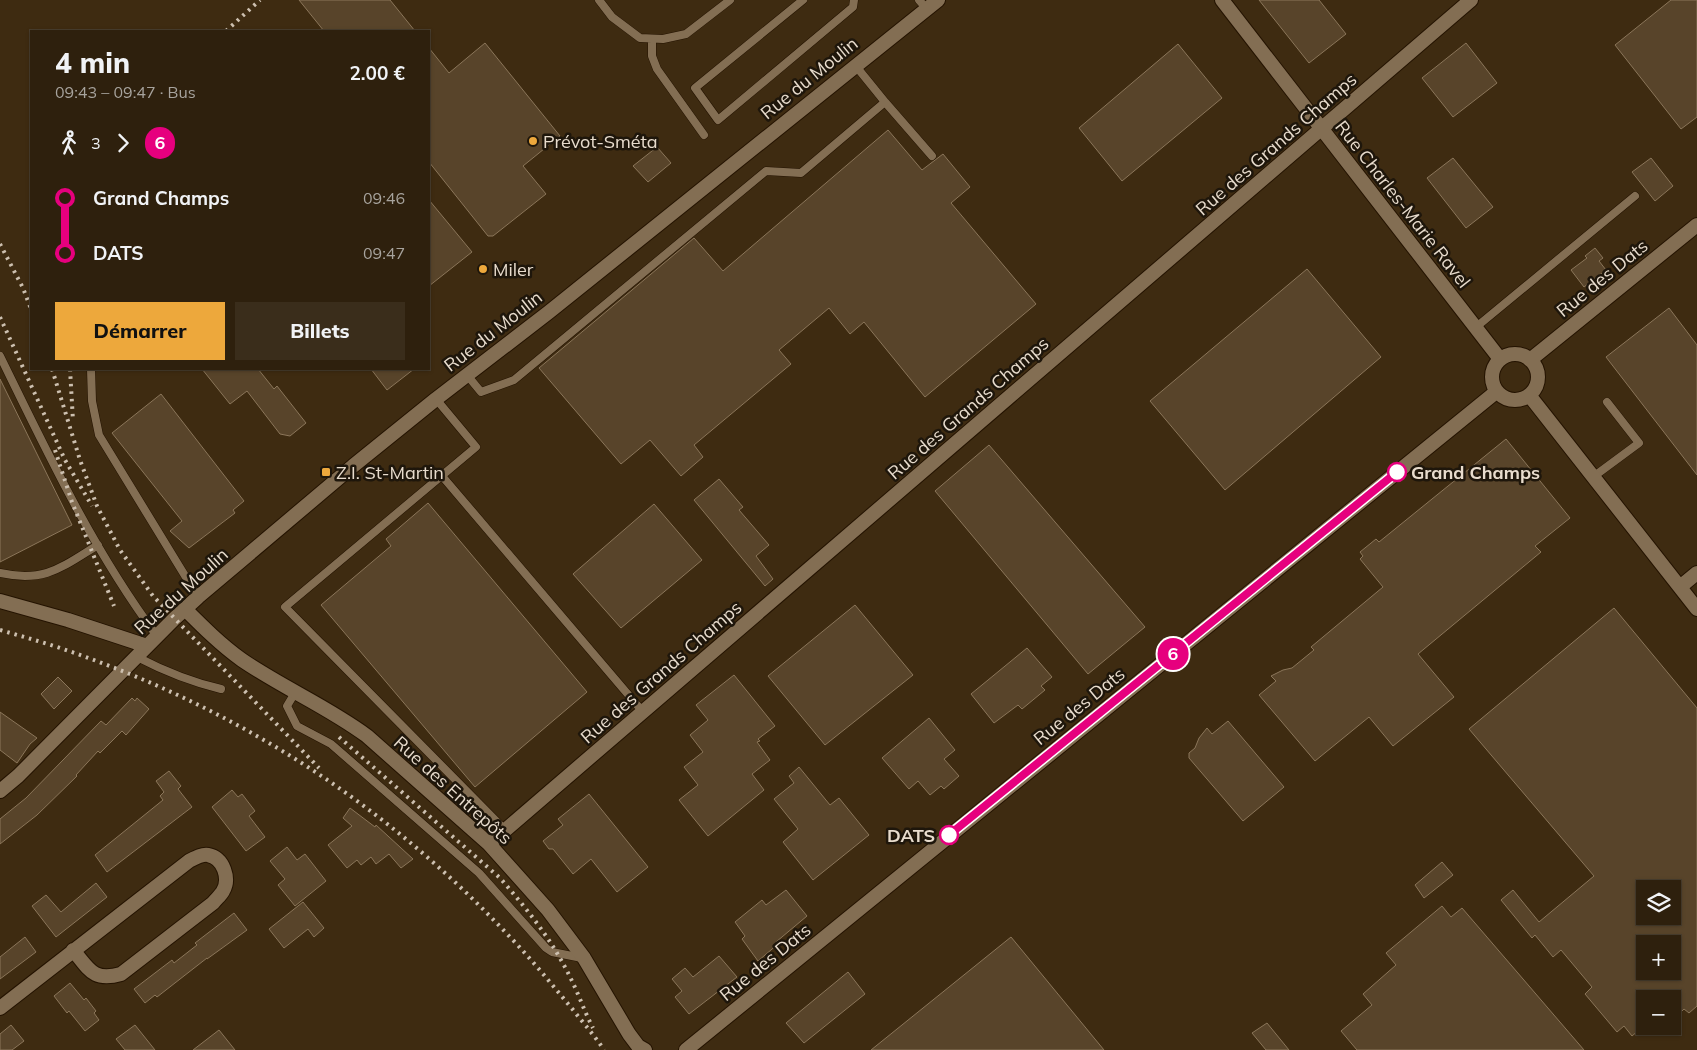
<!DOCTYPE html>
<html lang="fr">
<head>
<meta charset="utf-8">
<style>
	body { margin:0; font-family:Mulish,sans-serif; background:#3a2d1b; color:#f1f3f6; height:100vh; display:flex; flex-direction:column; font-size:19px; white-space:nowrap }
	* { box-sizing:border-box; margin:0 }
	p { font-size:16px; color:#a7a39d }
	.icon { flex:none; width:28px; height:28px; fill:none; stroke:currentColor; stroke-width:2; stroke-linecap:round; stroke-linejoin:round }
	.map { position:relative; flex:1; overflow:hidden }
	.panel { position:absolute; left:30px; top:30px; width:400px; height:340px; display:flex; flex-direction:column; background:#2e200d; border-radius:0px; box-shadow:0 1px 4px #0004,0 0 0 1px #493e2e }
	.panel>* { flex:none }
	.badge { padding:0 10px; border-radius:16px; font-size:18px; line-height:32px }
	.buttons { position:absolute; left:1636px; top:880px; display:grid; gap:10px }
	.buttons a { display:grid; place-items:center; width:45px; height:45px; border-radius:0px; background:#2e200d; box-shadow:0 1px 4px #0004,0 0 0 1px #493e2e; font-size:25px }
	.map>.badge { position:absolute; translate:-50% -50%; box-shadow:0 0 0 2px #fff }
	.legs { display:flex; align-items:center; gap:8px; height:55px; padding:0 25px; font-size:16px }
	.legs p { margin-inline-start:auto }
	.head { display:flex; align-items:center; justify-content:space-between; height:85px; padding:0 25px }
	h1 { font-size:28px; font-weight:800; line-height:38px }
	.primary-button { display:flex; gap:10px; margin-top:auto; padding:10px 25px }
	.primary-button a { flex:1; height:58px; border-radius:0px; background:#eda83c; color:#111; font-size:20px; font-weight:800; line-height:58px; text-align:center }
	.primary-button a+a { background:#3a2d1b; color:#f1f3f6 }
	ul { padding:0 25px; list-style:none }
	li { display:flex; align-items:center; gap:18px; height:55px; font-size:19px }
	li i { display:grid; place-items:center; width:8px; height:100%; margin:0 6px; background:currentColor }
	li i::after { content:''; width:12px; height:12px; margin:-6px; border:4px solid; border-radius:50%; background:#2e200d }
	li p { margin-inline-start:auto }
	li:first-child i { background:linear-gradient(#0000 50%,currentColor 0) }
	li:last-child i { background:linear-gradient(currentColor 50%,#0000 0) }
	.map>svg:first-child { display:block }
	.building { fill:#58442a; stroke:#8b765a; fill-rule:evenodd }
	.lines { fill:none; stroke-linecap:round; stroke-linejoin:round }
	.service-casing { stroke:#241300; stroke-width:9 }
	.minor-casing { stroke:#241300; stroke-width:16 }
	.service { stroke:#836e53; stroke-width:8 }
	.minor { stroke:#836e53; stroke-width:14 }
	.rail { stroke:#cdc0b0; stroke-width:4; stroke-dasharray:2.5 5; stroke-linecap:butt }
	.line-1-casing { stroke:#fff; stroke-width:11 }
	.line-1 { stroke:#e6007e; stroke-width:8 }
	.poi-dot { fill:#eda83c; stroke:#1e160b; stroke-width:2 }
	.stop-1-dot { fill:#fff; stroke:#e6007e; stroke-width:2.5 }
	.labels { text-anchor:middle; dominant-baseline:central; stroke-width:5; stroke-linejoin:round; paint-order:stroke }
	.street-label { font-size:18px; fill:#e8dccd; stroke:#1e160b }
	.poi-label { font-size:18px; fill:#e8dccd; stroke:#1e160b; text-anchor:start }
	.stop-label { font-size:18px; font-weight:bold; fill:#e8dccd; stroke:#1e160b; text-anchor:start }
</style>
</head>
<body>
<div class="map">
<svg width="1697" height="1050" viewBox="0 0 1697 1050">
	<rect width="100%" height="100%" fill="#3e2b11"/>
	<path class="building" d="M299,0H390L415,31H324Z
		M1259,0H1319L1346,34L1309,63Z
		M1671,0H1697V117L1681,129L1615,45Z
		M485,43L560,136L523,166L546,194L493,236H488L429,162V48L449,73Z
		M1466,43L1497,83L1453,117L1422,78Z
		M1178,44L1222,98L1122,181L1079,128Z
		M888,130L922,170L943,154L970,187L951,203L1036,304L925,397L864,322L850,334L829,308L779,350L791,364L694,445L703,457L681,476L650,440L621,464L539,368L694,238L723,271Z
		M657,147L671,163L648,182L633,166Z
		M1453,158L1493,207L1466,228L1427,178Z
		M1651,158L1673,186L1655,201L1632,172Z
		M429,200L472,252L429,286Z
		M1595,248L1603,258L1599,261L1606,270L1584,287L1571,270L1587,258L1585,256Z
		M1307,269L1381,357L1225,490L1150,401Z
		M1669,308L1697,345V475L1606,357Z
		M202,369H258L274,389L277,386L306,423L290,436L280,434L247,391L230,404Z
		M371,369H414L387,390Z
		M0,379L72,525L0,562Z
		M161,394L244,501L233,510L235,513L189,548L170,531L182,521L112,433Z
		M1506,439L1570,518L1535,546L1541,552L1418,654L1454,697L1393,746L1369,717L1315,761L1259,695L1276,681L1271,676L1283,670L1292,668L1314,650L1311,647L1383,587L1360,559L1363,556L1360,552L1376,539L1379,542Z
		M989,445L1145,627L1088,674L935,491Z
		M719,479L743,507L739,510L769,545L756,556L773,579L765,586L694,500Z
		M428,503L587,692L475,787L321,605L391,546L386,539Z
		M654,504L702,560L621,628L573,574Z
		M855,605L913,675L825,745L768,676Z
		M1614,608L1697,708V1006L1689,1013L1684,1009L1680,1013L1672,1004V999H1645V1025L1632,1036L1624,1026L1617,1032L1585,994L1592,987L1561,950L1553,957L1535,935L1532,938L1501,900L1513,890L1539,922L1594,876L1469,729ZM1645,889H1672V916H1645ZM1645,944H1672V971H1645Z
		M1027,648L1052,677L1041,686L1045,690L1022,709L1018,705L994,723L971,694Z
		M734,675L775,726L758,739L760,741L757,742L770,760L752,774L764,790L708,836L679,800L698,785L684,767L703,752L690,735L708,720L696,705Z
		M58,677L72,691L54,709L41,694Z
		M132,698L135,701L137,698L149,709L126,735L122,731L100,753L98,751L76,775L77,776L37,815L0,844V819L26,798L101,721L106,725Z
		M0,712L37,738L30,744L17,763L0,750Z
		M929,718L955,750L944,759L959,776L944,789L941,786L930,795L918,781L909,789L882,758Z
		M1228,721L1284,787L1243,821L1189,758V753L1195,748L1199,738L1207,728L1212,734Z
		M799,767L830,805L839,798L869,835L813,880L783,842L798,829L774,799L794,783L789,776Z
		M169,771L181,786L178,789L192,807L107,872L95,855L163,800L160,796L164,792L156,781Z
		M232,790L238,797L242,794L255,811L249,816L265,837L246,851L212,807Z
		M589,794L648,867L617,892L591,859L573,874L553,849H549L543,841L563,825L558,819Z
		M350,808L375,827L376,825L413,859L401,868L389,854L376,864L371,857L361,865L357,860L347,868L328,845L352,826L343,818Z
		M287,847L297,860L305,854L326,881L295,906L278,885L285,879L270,861Z
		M1442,862L1453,875L1424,898L1415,885Z
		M96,883L107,897L56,937L32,906L46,895L61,912Z
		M786,890L807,916L776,942L778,944L758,961L742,939L745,936L735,922L762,900L766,905Z
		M303,902L324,928L314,937L308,929L284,948L269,929Z
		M1442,906L1451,917L1462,908L1584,1050H1357L1341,1031L1372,1005L1363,994L1396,965L1386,953Z
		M234,913L247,930L207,959V958L157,997L155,995L145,1003L134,989L172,960L174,963L197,945L195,943Z
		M25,937L36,952L0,979V957Z
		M1011,937L1104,1050H871Z
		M719,956L737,977L689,1014L675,997L682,991L672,979L685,968L693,977Z
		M848,972L865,994L804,1043L786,1023Z
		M70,983L84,1000L86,998L96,1011L94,1013L99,1020L85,1031L69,1011L67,1013L54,996Z
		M1267,1023L1289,1050H1266L1252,1033Z
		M11,1025L24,1041L12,1050H0V1034Z
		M135,1025L155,1050H125L116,1039Z
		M219,1030L235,1050H193Z"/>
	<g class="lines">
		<g class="service-casing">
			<path id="service" d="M599,0L612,17L640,38L663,39L686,34L730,0
				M803,0L695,88L718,120L853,7L854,0
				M919,0L927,9
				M652,39V56L657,69L704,135
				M885,102L932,156
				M1475,328L1635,196
				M0,356C47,452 93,550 157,636
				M91,369L92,401L99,435L198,597
				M467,375L481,392L514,380L766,171L801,173L885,102L855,65
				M436,399L476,447L285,607L505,830
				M442,476L643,712
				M1593,477L1639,443L1607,402
				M0,573C45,583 62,567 98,545
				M137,657C164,671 191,682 221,689
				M296,691L287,706L297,726L331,744L479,873L546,948L552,952L582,958"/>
		</g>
		<g class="minor-casing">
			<path id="minor" d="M1222,0L1500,359
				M1492 377a23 23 0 1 1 46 0a23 23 0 1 1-46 0Z
				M1530,360L1697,225
				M1529,395L1697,609
				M1680,587L1697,573
				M0,601L68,620L147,646
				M185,609C203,627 221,645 242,660C283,688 328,707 367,736L489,844L548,910L584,958L629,1034L638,1046L645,1050
				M0,791L18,776L174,619L198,597L353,466L436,399L549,312L938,0
				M489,844L1471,0
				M0,1008L189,861C195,858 202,854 208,855C224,858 230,879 223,891C221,895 216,899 213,903L121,974C93,982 89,969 73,950
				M686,1050L1496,392"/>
		</g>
		<use href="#service" class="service"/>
		<use href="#minor" class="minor"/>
		<path class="rail" d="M226,31L260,0
			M0,244L23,288L31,309
			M0,317L65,460L92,506
			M52,369L80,460L97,506L120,550L153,596L319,768
			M70,369L73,421
			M55,450L72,502L114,606
			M0,630C28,638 56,646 83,656C249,716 389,808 510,937C533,961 553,986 574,1011C584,1024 595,1036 604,1050
			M339,737L500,878C527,909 553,941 571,979C579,995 585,1013 593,1028"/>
	</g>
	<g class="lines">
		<g class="line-1-casing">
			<path id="line-1" d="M949,835L1397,472"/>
		</g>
		<use href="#line-1" class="line-1"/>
	</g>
	<g class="poi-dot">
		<circle cx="533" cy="141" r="5"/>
		<circle cx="483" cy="269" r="5"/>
		<rect x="321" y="467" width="10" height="10" rx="2.5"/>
	</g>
	<g class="stop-1-dot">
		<circle cx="1397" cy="472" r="9"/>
		<circle cx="949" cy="835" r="9"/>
	</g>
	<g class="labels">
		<g class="street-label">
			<text transform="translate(809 78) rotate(-39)">Rue du Moulin</text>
			<text transform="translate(1276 144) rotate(-41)">Rue des Grands Champs</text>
			<text transform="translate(1403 204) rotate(52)">Rue Charles-Marie Ravel</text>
			<text transform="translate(1602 278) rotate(-39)">Rue des Dats</text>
			<text transform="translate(493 331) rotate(-38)">Rue du Moulin</text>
			<text transform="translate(968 408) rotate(-41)">Rue des Grands Champs</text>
			<text transform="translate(181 591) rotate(-42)">Rue du Moulin</text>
			<text transform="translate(661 672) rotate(-41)">Rue des Grands Champs</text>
			<text transform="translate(1079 706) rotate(-39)">Rue des Dats</text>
			<text transform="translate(453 790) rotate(42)">Rue des Entrepôts</text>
			<text transform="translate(765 962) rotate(-39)">Rue des Dats</text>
		</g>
		<g class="poi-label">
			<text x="543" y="141">Prévot-Sméta</text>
			<text x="493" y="269">Miler</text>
			<text x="336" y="472">Z.I. St-Martin</text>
		</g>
		<g class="stop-label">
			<text x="1411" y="472">Grand Champs</text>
			<text x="935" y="835" text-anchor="end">DATS</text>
		</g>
	</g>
</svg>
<div class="buttons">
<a><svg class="icon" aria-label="layers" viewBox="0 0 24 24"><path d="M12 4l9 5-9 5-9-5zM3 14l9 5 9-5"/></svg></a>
<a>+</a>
<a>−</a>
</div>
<b class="badge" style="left:1173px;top:654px;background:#e6007e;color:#fff">6</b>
<section class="panel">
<div class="head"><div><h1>4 min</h1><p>09:43 – 09:47 · Bus</p></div><b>2.00 €</b></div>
<div class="legs"><svg class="icon" aria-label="walk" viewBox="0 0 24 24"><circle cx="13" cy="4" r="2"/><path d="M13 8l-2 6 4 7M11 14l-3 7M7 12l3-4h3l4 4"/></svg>3<svg class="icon" aria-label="forward" viewBox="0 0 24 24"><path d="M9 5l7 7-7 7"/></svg><b class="badge" style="background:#e6007e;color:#fff">6</b></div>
<ul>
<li><i style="color:#e6007e"></i><b>Grand Champs</b><p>09:46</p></li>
<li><i style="color:#e6007e"></i><b>DATS</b><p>09:47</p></li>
</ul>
<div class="primary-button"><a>Démarrer</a><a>Billets</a></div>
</section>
</div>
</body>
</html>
